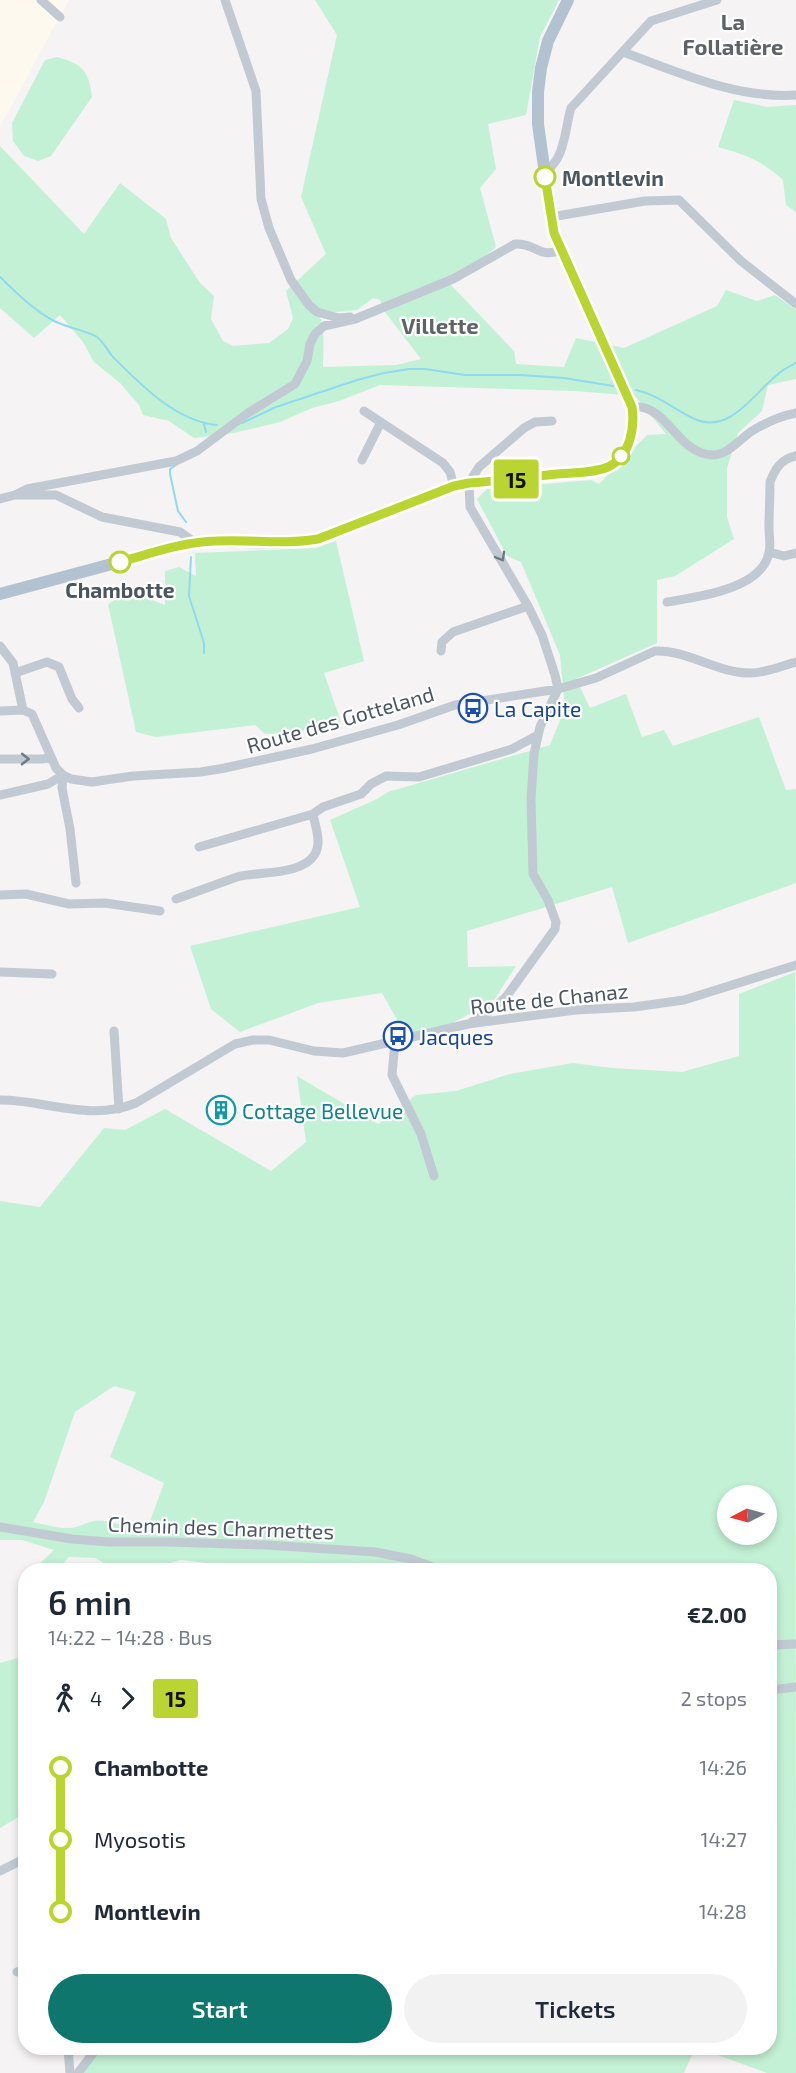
<!DOCTYPE html>
<html lang="en">
<head>
<meta charset="utf-8">
<style>
	body { margin:0; font-family:"Exo 2",sans-serif; background:#f2f2f3; color:#1f2937; height:100vh; display:flex; flex-direction:column; font-size:22px; white-space:nowrap }
	* { box-sizing:border-box; margin:0 }
	p { font-size:20px; color:#747a83 }
	.icon { flex:none; width:33px; height:33px; fill:none; stroke:currentColor; stroke-width:2; stroke-linecap:round; stroke-linejoin:round }
	.map { position:relative; flex:1; overflow:hidden }
	.side { position:absolute; left:18px; top:1563px; width:759px; height:492px; display:flex; flex-direction:column; background:#fff; border-radius:24px; box-shadow:0 3px 9px #0003 }
	.side>* { flex:none }
	.badge { padding:0 12px; border-radius:4px; font-size:21px; line-height:39px }
	.needle { width:39px; rotate:264deg }
	.buttons { position:absolute; left:717px; top:1485px; display:grid; gap:12px }
	.buttons a { display:grid; place-items:center; width:60px; height:60px; border-radius:50%; background:#fff; box-shadow:0 3px 9px #0003; font-size:30px }
	.map>.badge { position:absolute; translate:-50% -50%; box-shadow:0 0 0 3px #fff }
	.legs { display:flex; align-items:center; gap:9px; height:66px; padding:0 30px; font-size:20px }
	.legs p { margin-inline-start:auto }
	.summary { display:flex; align-items:center; justify-content:space-between; height:102px; padding:0 30px }
	h1 { font-size:33px; font-weight:600; line-height:45px }
	.primary-button { display:flex; gap:12px; margin-top:auto; padding:12px 30px }
	.primary-button a { flex:1; height:69px; border-radius:36px; background:#0f766e; color:#fff; font-size:24px; font-weight:600; line-height:69px; text-align:center }
	.primary-button a+a { background:#f2f2f3; color:#1f2937 }
	ul { padding:0 30px; list-style:none }
	li { display:flex; align-items:center; gap:21px; height:72px; font-size:22px }
	li i { display:grid; place-items:center; width:9px; height:100%; margin:0 8px; background:currentColor }
	li i::after { content:''; width:15px; height:15px; margin:-8px; border:4px solid; border-radius:50%; background:#fff }
	li p { margin-inline-start:auto }
	li:first-child i { background:linear-gradient(#0000 50%,currentColor 0) }
	li:last-child i { background:linear-gradient(currentColor 50%,#0000 0) }
	.map>svg:first-child { display:block }
	.commercial { fill:#fdf9ef }
	.green { fill:#c3f1d5; fill-rule:evenodd }
	.lines { fill:none; stroke-linecap:round; stroke-linejoin:round }
	.stream { stroke:#90daee; stroke-width:2 }
	.minor { stroke:#c1cad2; stroke-width:9 }
	.major { stroke:#b3c2d1; stroke-width:12 }
	.oneway { stroke:#6e7983 }
	.line-1-casing { stroke:#fff; stroke-width:14 }
	.line-1 { stroke:#bad432; stroke-width:9 }
	.stop-1-dot { fill:#fff; stroke:#bad432; stroke-width:3 }
	.labels { text-anchor:middle; dominant-baseline:central; stroke-width:4.5; stroke-linejoin:round; paint-order:stroke }
	.stop-label { font-size:21px; font-weight:bold; fill:#4a5661; stroke:#fff; text-anchor:start }
	.transit-label { font-size:21px; fill:#164399; stroke:#fff; text-anchor:start }
	.street-label { font-size:21px; fill:#4a5661; stroke:#fff }
	.culture-label { font-size:21px; fill:#0d838f; stroke:#fff; text-anchor:start }
	.neighbourhood-label { font-size:22px; font-weight:bold; fill:#5f6368; stroke:#fff }
</style>
</head>
<body>
<div class="map">
<svg width="796" height="2073" viewBox="0 0 796 2073">
	<rect width="100%" height="100%" fill="#f5f3f3"/>
	<path class="commercial" d="M0,0H69L0,127Z"/>
	<path class="green" d="M315,0H559L540,37L526,115L488,124L496,169L480,188L496,247L451,285L514,351L516,364L564,367L576,338L624,348L717,306L726,290L757,301L775,295L796,310V379L768,385L762,411L738,433L727,468V517L734,539L675,576L657,580V643L576,679L590,708L626,694L642,737L664,730L673,746L759,717L786,790L796,789V883L628,943L612,887L467,931L468,967L516,966L492,1003L442,1028L405,1034L382,993L318,1003L240,1032L211,1009L190,946L360,907L330,820L377,799L388,792L550,745L565,708L560,655L521,562L507,556L477,499L487,489L591,480L599,484L647,435L666,434L635,396L576,391L380,385L339,401L312,408L280,422L234,433L194,438L169,421L143,415L139,405L120,383L94,362L83,342L60,315L34,338L0,308V146L84,234L120,183L166,219L171,238L200,283L214,296L211,319L223,341L233,346L269,343L288,329L293,318L286,291L326,254L301,197L337,35ZM373,298L380,300L385,312L421,359L396,365L323,367C323,346 326,328 317,309L335,312L357,310Z
		M57,57C82,64 89,70 92,97L51,156L38,161L24,156L13,141L12,123L45,60Z
		M734,100L767,107L796,105V212L786,205L783,180C760,160 747,155 718,147Z
		M336,541L364,661L324,673L341,722C316,731 291,733 265,734L255,725L156,737L136,732L108,604C129,590 143,596 165,605V571L179,567L196,576L195,553L316,548Z
		M795,972L796,2073H767L699,2048H770V1570H273L181,1560L141,1570H116L95,1558L69,1557L56,1570H33L54,1550L22,1540H0V1201L40,1207L104,1128L125,1130L165,1109L271,1171L306,1142L297,1076L378,1124L416,1095L456,1091L510,1074L573,1063L612,1068L682,1072L739,1056V994ZM114,1386L136,1392L110,1457L164,1483L145,1535C134,1529 107,1518 94,1521C84,1523 77,1529 66,1528C56,1528 44,1524 33,1522L44,1502L75,1412ZM728,1496H766V1534H728Z
		M25,1656V1813L0,1828V1663Z
		M99,2048H695L684,2073H79Z"/>
	<g class="lines">
		<path class="stream" d="M0,277C17,293 33,310 54,321C65,327 88,331 97,337C104,342 108,352 114,358C142,386 176,421 217,425
			M636,390C659,395 676,411 697,420C731,433 755,392 777,375C782,370 790,366 796,363
			M242,423L276,407L357,380L384,373L409,369H425L465,375H521L564,378L613,386
			M204,424L206,432
			M176,465L170,469V474L178,511L186,522
			M191,557L189,596L204,643V653"/>
		<path class="minor" d="M41,0L60,17
			M225,0L256,91L261,199L269,228L291,280L309,305L317,312L339,318L350,317
			M623,52C678,72 736,99 796,95
			M545,174C549,169 554,164 557,159C566,144 566,124 571,108L651,21L717,0
			M551,217L645,201L679,200L741,261L796,304
			M632,407C668,403 676,454 713,455C728,455 741,438 752,431C765,423 782,416 796,413
			M364,411L443,463L450,472L454,486
			M362,460L381,422
			M15,495L27,489L176,461L197,451L248,413L295,384L307,361L310,344L315,334L324,326L355,319L453,279L515,244C538,243 536,259 562,250
			M0,499L15,495H56L102,517L180,532L194,542
			M769,552L784,556L796,553
			M667,602C697,597 763,589 769,552C771,544 769,536 769,528C769,513 770,497 770,482C775,469 781,459 796,456
			M0,646L13,663L23,710
			M441,651L442,642L453,632L528,606
			M15,673L47,662L59,667L72,699L79,708
			M0,711L23,710L32,714L56,768L63,775L71,779L92,782L133,776L201,772L225,768L312,749L398,725L455,705L558,689L596,678L655,651C688,650 717,673 750,673C766,673 781,666 796,662
			M0,759H43L50,757
			M63,775L62,788L70,829L76,883
			M0,795L48,784L63,775
			M199,847L313,814
			M0,895L26,894L69,904L105,903L160,911
			M176,899C196,892 217,884 237,877C259,871 302,876 315,854C322,842 315,826 313,814L323,807L361,794L371,784L386,776L419,777L512,749L538,735
			M0,972L52,974
			M472,1022L489,1012L506,997L555,929L556,922L548,900L533,874L531,799L534,754L540,727L558,689L555,675L542,635L528,606L470,507L469,483L479,467L524,428L535,422L552,421
			M114,1031L119,1109
			M395,1042L392,1075L421,1134L434,1176
			M0,1100C47,1100 90,1122 136,1103L235,1044L253,1040H269L314,1051L343,1053L468,1024L576,1010L634,1007L684,1000L796,965
			M0,1527L72,1539L109,1542H168L266,1545L375,1552L411,1559L440,1570
			M770,1645L796,1644
			M770,1690L796,1687
			M0,1871L26,1858
			M17,1972L26,1970
			M68,2048L70,2073
			M78,2073L97,2048"/>
		<path class="major" d="M0,594L194,542C235,539 278,547 318,539L454,486L469,483C498,481 528,477 557,474C573,473 593,473 608,467C631,457 635,428 632,407L554,233L551,217L538,124V92L541,68L548,41L568,0"/>
	</g>
	<defs><path id="oneway-chevron" d="M-2-3.5L2.5 0L-2 3.5" fill="none" stroke-width="1.6" stroke-linecap="round" stroke-linejoin="round" transform="scale(1.5)"/></defs>
	<g class="oneway">
		<use href="#oneway-chevron" transform="translate(501 557) rotate(60)"/>
		<use href="#oneway-chevron" transform="translate(25 759) rotate(1)"/>
	</g>
	<g class="lines">
		<g class="line-1-casing">
			<path id="line-1" d="M120,562C152,553 183,542 216,541C250,539 284,545 318,539L454,486L469,483C498,481 528,477 557,474C573,473 593,473 608,467C630,457 635,428 632,407L554,233L545,177"/>
		</g>
		<use href="#line-1" class="line-1"/>
	</g>
	<defs>
		<g id="bus-ring" transform="scale(1.5)"><circle r="9.5" fill="#fff" stroke="#1a4fb4" stroke-width="1.5"/><path d="M-5-6H5V4H4V6H2V4H-2V6H-4V4H-5ZM-3.5-4V0h7V-4ZM-3.5 1.2v1.5H-2V1.2ZM2 1.2v1.5H3.5V1.2Z" fill="#1a4fb4"/></g>
		<g id="building-ring" transform="scale(1.5)"><circle r="9.5" fill="#fff" stroke="#0f9aa8" stroke-width="1.5"/><path d="M-4-6H4V6H1V3H-1V6H-4ZM-2.5-4.3h1.7v1.8h-1.7ZM.8-4.3h1.7v1.8H.8ZM-2.5-1h1.7V.8h-1.7ZM.8-1h1.7V.8H.8Z" fill="#0f9aa8"/></g>
	</defs>
	<g fill-rule="evenodd">
		<use href="#bus-ring" x="473" y="708"/>
		<use href="#bus-ring" x="398" y="1036"/>
		<use href="#building-ring" x="221" y="1110"/>
	</g>
	<g class="stop-1-dot">
		<circle cx="545" cy="177" r="10"/>
		<circle cx="621" cy="456" r="8"/>
		<circle cx="120" cy="562" r="10"/>
	</g>
	<g class="labels">
		<g class="stop-label">
			<text x="562" y="177">Montlevin</text>
			<text x="120" y="589" text-anchor="middle">Chambotte</text>
		</g>
		<g class="transit-label">
			<text x="494" y="708">La Capite</text>
			<text x="419" y="1036">Jacques</text>
		</g>
		<g class="street-label">
			<text transform="translate(340 719) rotate(-16)">Route des Gotteland</text>
			<text transform="translate(549 998) rotate(-6)">Route de Chanaz</text>
			<text transform="translate(221 1527) rotate(2)">Chemin des Charmettes</text>
		</g>
		<g class="culture-label">
			<text x="242" y="1110">Cottage Bellevue</text>
		</g>
		<g class="neighbourhood-label">
			<text x="733" y="21">La<tspan x="733" dy="25">Follatière</tspan></text>
			<text x="440" y="325">Villette</text>
		</g>
	</g>
</svg>
<div class="buttons">
<a><svg class="needle" viewBox="-14 -14 28 28"><path d="M0-13l5 13h-10z" fill="#e53935"/><path d="M0 13l5-13h-10z" fill="#747a83"/></svg></a>
</div>
<b class="badge" style="left:516px;top:479px;background:#bad432;color:#111">15</b>
<section class="side">
<div class="summary"><div><h1>6 min</h1><p>14:22 – 14:28 · Bus</p></div><b>€2.00</b></div>
<div class="legs"><svg class="icon" aria-label="walk" viewBox="0 0 24 24"><circle cx="13" cy="4" r="2"/><path d="M13 8l-2 6 4 7M11 14l-3 7M7 12l3-4h3l4 4"/></svg>4<svg class="icon" aria-label="forward" viewBox="0 0 24 24"><path d="M9 5l7 7-7 7"/></svg><b class="badge" style="background:#bad432;color:#111">15</b><p>2 stops</p></div>
<ul>
<li><i style="color:#bad432"></i><b>Chambotte</b><p>14:26</p></li>
<li><i style="color:#bad432"></i><span>Myosotis</span><p>14:27</p></li>
<li><i style="color:#bad432"></i><b>Montlevin</b><p>14:28</p></li>
</ul>
<div class="primary-button"><a>Start</a><a>Tickets</a></div>
</section>
</div>
</body>
</html>
